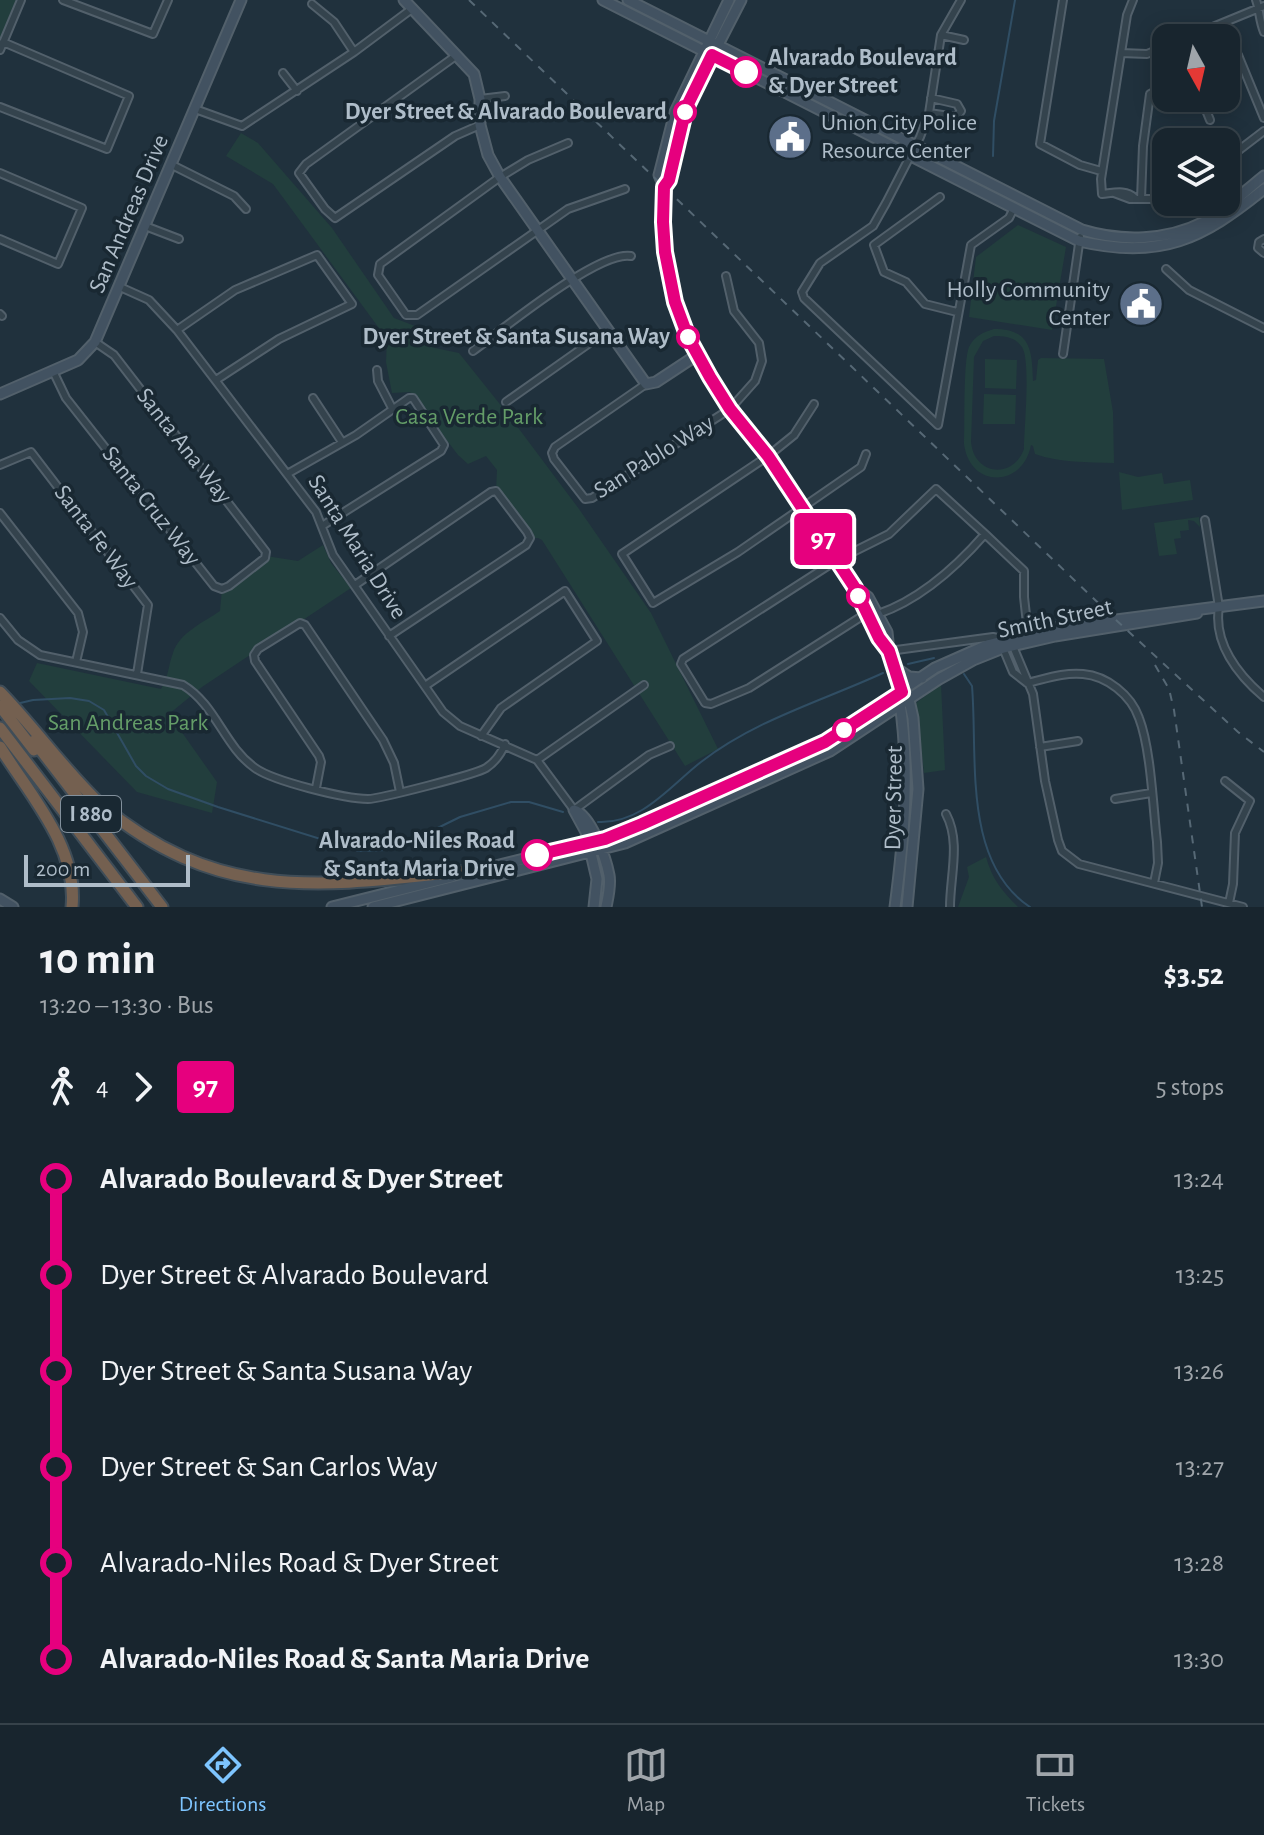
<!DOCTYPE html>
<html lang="en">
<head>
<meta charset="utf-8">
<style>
	body { margin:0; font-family:"Alegreya Sans",sans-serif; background:#212d36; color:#f1f3f6; height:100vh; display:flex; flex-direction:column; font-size:30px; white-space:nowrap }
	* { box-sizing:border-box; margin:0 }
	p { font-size:26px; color:#9fa5aa }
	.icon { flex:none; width:44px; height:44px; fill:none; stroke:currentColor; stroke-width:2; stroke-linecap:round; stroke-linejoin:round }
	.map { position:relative; height:907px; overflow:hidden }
	.sheet { display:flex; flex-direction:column; background:#18252e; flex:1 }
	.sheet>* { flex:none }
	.badge { padding:0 16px; border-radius:6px; font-size:28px; line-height:52px }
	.needle { width:52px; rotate:172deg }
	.tools { position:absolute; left:1152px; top:24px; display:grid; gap:16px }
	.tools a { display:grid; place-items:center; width:88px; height:88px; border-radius:16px; background:#18252e; box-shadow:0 4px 20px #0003,0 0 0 2px #36424a; font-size:40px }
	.scale { position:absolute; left:24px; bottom:20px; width:166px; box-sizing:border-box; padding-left:8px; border:4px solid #afbdc9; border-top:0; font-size:22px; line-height:28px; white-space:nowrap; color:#afbdc9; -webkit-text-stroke:6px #192832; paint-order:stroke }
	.map>.badge { position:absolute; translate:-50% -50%; box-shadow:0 0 0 4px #fff }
	.legs { display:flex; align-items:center; gap:12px; height:88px; padding:0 40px; font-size:26px }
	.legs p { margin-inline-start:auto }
	.overview { display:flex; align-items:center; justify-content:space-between; height:136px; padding:0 40px }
	h1 { font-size:44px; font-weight:700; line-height:60px }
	ul { padding:0 40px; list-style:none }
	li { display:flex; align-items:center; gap:28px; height:96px; font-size:30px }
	li i { display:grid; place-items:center; width:12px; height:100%; margin:0 10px; background:currentColor }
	li i::after { content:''; width:20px; height:20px; margin:-10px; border:6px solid; border-radius:50%; background:#18252e }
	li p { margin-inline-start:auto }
	li:first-child i { background:linear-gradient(#0000 50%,currentColor 0) }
	li:last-child i { background:linear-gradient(currentColor 50%,#0000 0) }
	.tabs { display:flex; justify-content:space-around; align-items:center; height:112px; border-top:2px solid #36424a; background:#18252e; font-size:22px; color:#9fa5aa }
	.tabs a { display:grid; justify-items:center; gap:4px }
	.tabs .selected { color:#7ec5ff }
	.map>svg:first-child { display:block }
	.green { fill:#223e3d; fill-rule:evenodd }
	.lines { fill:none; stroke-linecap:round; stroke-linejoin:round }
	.stream { stroke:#304e64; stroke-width:2 }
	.street-casing { stroke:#52606b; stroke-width:10 }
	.secondary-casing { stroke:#52606b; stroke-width:13 }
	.highway-casing { stroke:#3f4d58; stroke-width:15 }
	.street { stroke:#34434d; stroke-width:6 }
	.secondary { stroke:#425261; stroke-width:9 }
	.highway { stroke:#746050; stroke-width:11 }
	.rail { stroke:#566875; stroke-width:2; stroke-dasharray:8 8; stroke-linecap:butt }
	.line-1-casing { stroke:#fff; stroke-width:18 }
	.line-1 { stroke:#e6007e; stroke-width:12 }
	.stop-1-dot { fill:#fff; stroke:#e6007e; stroke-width:4 }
	.labels { text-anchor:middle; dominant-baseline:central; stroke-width:7; stroke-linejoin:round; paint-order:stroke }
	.shield { fill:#192832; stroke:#82909c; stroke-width:2 }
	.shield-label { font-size:22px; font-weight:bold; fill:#afbdc9 }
	.stop-label { font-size:24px; font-weight:bold; fill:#afbdc9; stroke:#192832; text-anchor:end }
	.poi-label { font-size:24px; fill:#afbdc9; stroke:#192832; text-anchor:start }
	.street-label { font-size:24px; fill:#afbdc9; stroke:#192832 }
	.park-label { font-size:24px; fill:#649d68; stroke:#192832 }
</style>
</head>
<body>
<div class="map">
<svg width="1264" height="907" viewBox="0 0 1264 907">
	<rect width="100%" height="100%" fill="#20313d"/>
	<path class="green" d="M0,0H16L0,38Z
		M241,133L258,143L332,228L394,318L415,326L435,348L459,353L507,413L579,509L651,613L718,749L685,766L542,540L538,538H530L496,491L497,470L486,456L468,464L458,455L410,392L392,393L386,362L387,339L273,184L226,156Z
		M1018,225L1066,247L1052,330L969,317L976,257Z
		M994,329C1031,329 1032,351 1033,381L1036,380L1038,360L1041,358L1104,359L1113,412L1114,463C1087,462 1060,463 1035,454L1033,446L1031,445C1023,488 970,489 964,444C965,424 963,362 969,347C974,336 984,332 994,329ZM994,336C1005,336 1015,337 1022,347C1031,361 1024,429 1024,449C1013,480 974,475 971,442L974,357L983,341Z
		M985,359L1017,360L1016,389L985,388Z
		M984,394L1016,395L1015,424H983Z
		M1119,472L1138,477L1162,473L1164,484L1190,480L1193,500L1122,510Z
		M1199,517L1200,527L1194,521L1188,520L1189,530L1180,531L1181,538L1174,539L1177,554L1159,556L1154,523Z
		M323,545L331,563L351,588L202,687L169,714L217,782L212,813L137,792L29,681L37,663L161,689C169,676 168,666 173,653C179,633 204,622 220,611L222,589L266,556L298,561Z
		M941,684L945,770L924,773L916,703Z
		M986,857C992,879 1002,891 1018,907H958L969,877L967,867Z"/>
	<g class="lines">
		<path class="stream" d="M993,156L994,121L1015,0
			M908,664L934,658
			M964,674L972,686C978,757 962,862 1030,907
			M16,704L33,700L70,698L89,701L104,710L136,766L146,776L168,789L218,807L359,851L386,850L405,844L460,817L511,802H529L563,812
			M598,822C642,824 670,786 701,762C755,720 822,701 883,673"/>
		<g class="street-casing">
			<path id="street" d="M63,0L153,34L168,0
				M961,0L941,35L929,113L920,137L886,203L873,226L820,263L802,292L804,298L938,425L971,245L1009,218L1014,208
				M1063,0L1040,144L1080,165L1101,171
				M1133,0L1127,15L1101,179L1102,194C1113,193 1126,189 1135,198
				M1256,0C1260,11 1259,20 1264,32
				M312,4L334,22L354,52
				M941,35L964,40
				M1186,38L1264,6
				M0,50L21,0
				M1121,53L1147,54L1166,46
				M457,55L306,164L299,173L325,209L335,218L455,136L480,125
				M1226,61L1238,55L1264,118
				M283,73L297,91
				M1201,98L1210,120
				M480,99L505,96
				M0,107L107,149L129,96L3,42
				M195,109L242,126L354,52L413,8
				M929,113L956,117L961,111L957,104L931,98
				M568,143L528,160L500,177L380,264L378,275L406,315H417L568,209L625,189
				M1226,160L1264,131
				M172,165L234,196L246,209
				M0,173L82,208L58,264L0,239
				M1114,193L1130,199H1166
				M940,197L874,245L884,272L906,282L925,304L957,312
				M1141,199L1143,146L1150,94L1166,86
				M145,226L179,239
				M1264,239L1259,242L1258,248L1264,253
				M1166,269L1189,290L1264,328
				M120,287L149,300L177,330L316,512L333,555L443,712L460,726L537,760L574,810L649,755L670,746
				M0,314L2,316
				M177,330L235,290L317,255L352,304L279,339L216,380
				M473,351C502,330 599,250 631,256
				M1063,354L1080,237
				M377,370L378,381L392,408
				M53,371L66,398L214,586L222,589L229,586L265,558L266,552L114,355L95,342
				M646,384L555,447L552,453L554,459L585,499L592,498L730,409L755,381L762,361L759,343L734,311L726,276
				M313,398L342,442
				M506,402L608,330
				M814,404L794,435L768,456L622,554L653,603L738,552L861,467L866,454
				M0,465L31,452L148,605L137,674
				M287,474L356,435L409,398H413L444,445L441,451L322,526
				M0,513L78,613L83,632L76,662
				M1205,520L1219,607C1213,643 1238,675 1264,697
				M985,534L1024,571V597L1028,633
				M355,585L491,492L496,491L527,532L530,538L526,545L389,636
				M867,613L749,688L711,704L705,703L681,664L683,659L837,560L889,534L936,489L985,534C957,566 919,600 878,614
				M0,618L18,640L40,655L183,685C216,705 224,746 255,768C273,781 345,799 368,799C379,799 477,774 486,768C495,762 501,754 505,744
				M1012,644L1033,694L1045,781L1058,840L1062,851L1079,864L1243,907
				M1003,648L1013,672L1027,683
				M889,651L993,637L1002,639
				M1027,683C1045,679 1064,672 1083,674C1107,676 1131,695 1139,718C1151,749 1153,808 1157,842L1158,863L1154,883
				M425,686L565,591L597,641L501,708L481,736
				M1040,747L1078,741
				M537,760L644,685
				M1225,781L1250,801L1235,833L1233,884L1229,903
				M316,788L321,762L319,756L255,661L254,655L258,649L300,623L305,625L383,740L394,763L400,792
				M1115,799L1151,793
				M946,814C961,842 950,876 950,907"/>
		</g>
		<g class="secondary-casing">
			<path id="secondary" d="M404,0L474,74L480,99V125L488,155L500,177L646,384L656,382L697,355
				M603,0L1079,241C1161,260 1202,239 1264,189
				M628,0L1082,230C1121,242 1167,241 1204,222C1226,210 1245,191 1264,176
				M741,0L690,99L669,180C660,195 662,216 664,233C669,299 692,354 729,407C741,424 755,439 767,455C791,488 812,523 835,557C855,587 867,622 889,651
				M664,187L659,175L675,112L729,0
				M0,394L78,360L95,342L241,0
				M855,588L868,597L887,632L889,651L902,692L909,700L913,718L918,789L907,907
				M894,667L909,677L922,678
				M574,810C591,815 606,859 609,875C611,885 608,897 606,907
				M574,810L586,832L597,879L594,907
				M475,871L605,839L642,824L825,742L935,668L987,645L1054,628L1264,601
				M0,899L13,907
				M332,907L452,877
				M373,907L625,843L830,751L939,679L973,660L1003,648L1055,636L1197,613
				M895,907C904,838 910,772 900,703"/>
		</g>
		<g class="highway-casing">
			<path id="highway" d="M0,692C35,728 64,770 101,805C223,907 329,885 479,870
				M0,706L34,750
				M0,728L137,907
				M34,741L162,907
				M0,747C30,795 78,847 72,907"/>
		</g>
		<use href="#street" class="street"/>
		<use href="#secondary" class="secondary"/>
		<use href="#highway" class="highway"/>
		<path class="rail" d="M469,0L1116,620L1238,732L1264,752
			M1155,665L1169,689L1174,710L1202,907"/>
	</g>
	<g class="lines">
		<g class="line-1-casing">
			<path id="line-1" d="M537,855L605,839L642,824L825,742L902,692L889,651L879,638L855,588L768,456L730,409L710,377L688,337L675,302L665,252L663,222L664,187L669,180L686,108L712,55L746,72"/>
		</g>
		<use href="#line-1" class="line-1"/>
	</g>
	<defs>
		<g id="civic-disc" transform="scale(2.3)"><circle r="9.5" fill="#5c6f8a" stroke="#192832"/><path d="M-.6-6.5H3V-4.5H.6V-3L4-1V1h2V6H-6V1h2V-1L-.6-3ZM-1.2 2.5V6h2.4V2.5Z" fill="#fff"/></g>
	</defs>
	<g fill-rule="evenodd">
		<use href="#civic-disc" x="790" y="137"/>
		<use href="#civic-disc" x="1141" y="304"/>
	</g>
	<g class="stop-1-dot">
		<circle cx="746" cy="72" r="14"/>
		<circle cx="685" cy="112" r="10"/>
		<circle cx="688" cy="337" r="10"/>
		<circle cx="858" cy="596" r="10"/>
		<circle cx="844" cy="730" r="10"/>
		<circle cx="537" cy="855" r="14"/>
	</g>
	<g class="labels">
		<rect class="shield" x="61" y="796" width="60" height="36" rx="6"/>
		<g class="shield-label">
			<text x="91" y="814">I 880</text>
		</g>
		<g class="stop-label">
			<text x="768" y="58" text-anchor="start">Alvarado Boulevard<tspan x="768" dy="28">&amp; Dyer Street</tspan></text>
			<text x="667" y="112">Dyer Street &amp; Alvarado Boulevard</text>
			<text x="670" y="337">Dyer Street &amp; Santa Susana Way</text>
			<text x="515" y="841">Alvarado-Niles Road<tspan x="515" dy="28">&amp; Santa Maria Drive</tspan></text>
		</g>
		<g class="poi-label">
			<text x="821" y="123">Union City Police<tspan x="821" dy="28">Resource Center</tspan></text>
			<text x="1110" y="290" text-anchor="end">Holly Community<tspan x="1110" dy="28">Center</tspan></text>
		</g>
		<g class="street-label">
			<text transform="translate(129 214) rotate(-67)">San Andreas Drive</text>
			<text transform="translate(184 446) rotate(52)">Santa Ana Way</text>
			<text transform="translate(654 457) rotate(-32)">San Pablo Way</text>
			<text transform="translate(151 506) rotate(52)">Santa Cruz Way</text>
			<text transform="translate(96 537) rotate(53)">Santa Fe Way</text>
			<text transform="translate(357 547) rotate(58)">Santa Maria Drive</text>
			<text transform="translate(1055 619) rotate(-12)">Smith Street</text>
			<text transform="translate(894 798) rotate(-89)">Dyer Street</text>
		</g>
		<g class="park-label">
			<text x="469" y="417">Casa Verde Park</text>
			<text x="128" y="723">San Andreas Park</text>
		</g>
	</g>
</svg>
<div class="tools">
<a><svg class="needle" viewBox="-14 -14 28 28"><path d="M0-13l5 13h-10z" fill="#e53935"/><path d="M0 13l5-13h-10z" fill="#9fa5aa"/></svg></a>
<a><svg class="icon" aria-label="layers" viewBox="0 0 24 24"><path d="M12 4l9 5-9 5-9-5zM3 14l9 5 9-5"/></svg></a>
</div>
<div class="scale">200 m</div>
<b class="badge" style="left:823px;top:539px;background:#e6007e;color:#fff">97</b>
</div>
<section class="sheet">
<div class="overview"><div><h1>10 min</h1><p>13:20 – 13:30 · Bus</p></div><b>$3.52</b></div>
<div class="legs"><svg class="icon" aria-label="walk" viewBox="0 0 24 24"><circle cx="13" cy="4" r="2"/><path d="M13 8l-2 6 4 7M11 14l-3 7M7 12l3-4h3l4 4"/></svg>4<svg class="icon" aria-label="forward" viewBox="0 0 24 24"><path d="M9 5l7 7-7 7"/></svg><b class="badge" style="background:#e6007e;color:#fff">97</b><p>5 stops</p></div>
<ul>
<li><i style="color:#e6007e"></i><b>Alvarado Boulevard &amp; Dyer Street</b><p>13:24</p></li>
<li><i style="color:#e6007e"></i><span>Dyer Street &amp; Alvarado Boulevard</span><p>13:25</p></li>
<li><i style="color:#e6007e"></i><span>Dyer Street &amp; Santa Susana Way</span><p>13:26</p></li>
<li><i style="color:#e6007e"></i><span>Dyer Street &amp; San Carlos Way</span><p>13:27</p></li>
<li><i style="color:#e6007e"></i><span>Alvarado-Niles Road &amp; Dyer Street</span><p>13:28</p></li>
<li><i style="color:#e6007e"></i><b>Alvarado-Niles Road &amp; Santa Maria Drive</b><p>13:30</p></li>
</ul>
</section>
<nav class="tabs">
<a class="selected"><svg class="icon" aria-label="directions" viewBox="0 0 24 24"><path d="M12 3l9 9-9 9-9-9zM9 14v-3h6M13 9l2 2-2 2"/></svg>Directions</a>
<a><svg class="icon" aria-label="map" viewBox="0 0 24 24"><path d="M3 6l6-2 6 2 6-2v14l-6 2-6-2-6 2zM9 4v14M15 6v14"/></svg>Map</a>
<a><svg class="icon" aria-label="tickets" viewBox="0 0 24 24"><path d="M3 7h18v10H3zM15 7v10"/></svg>Tickets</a>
</nav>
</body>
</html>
